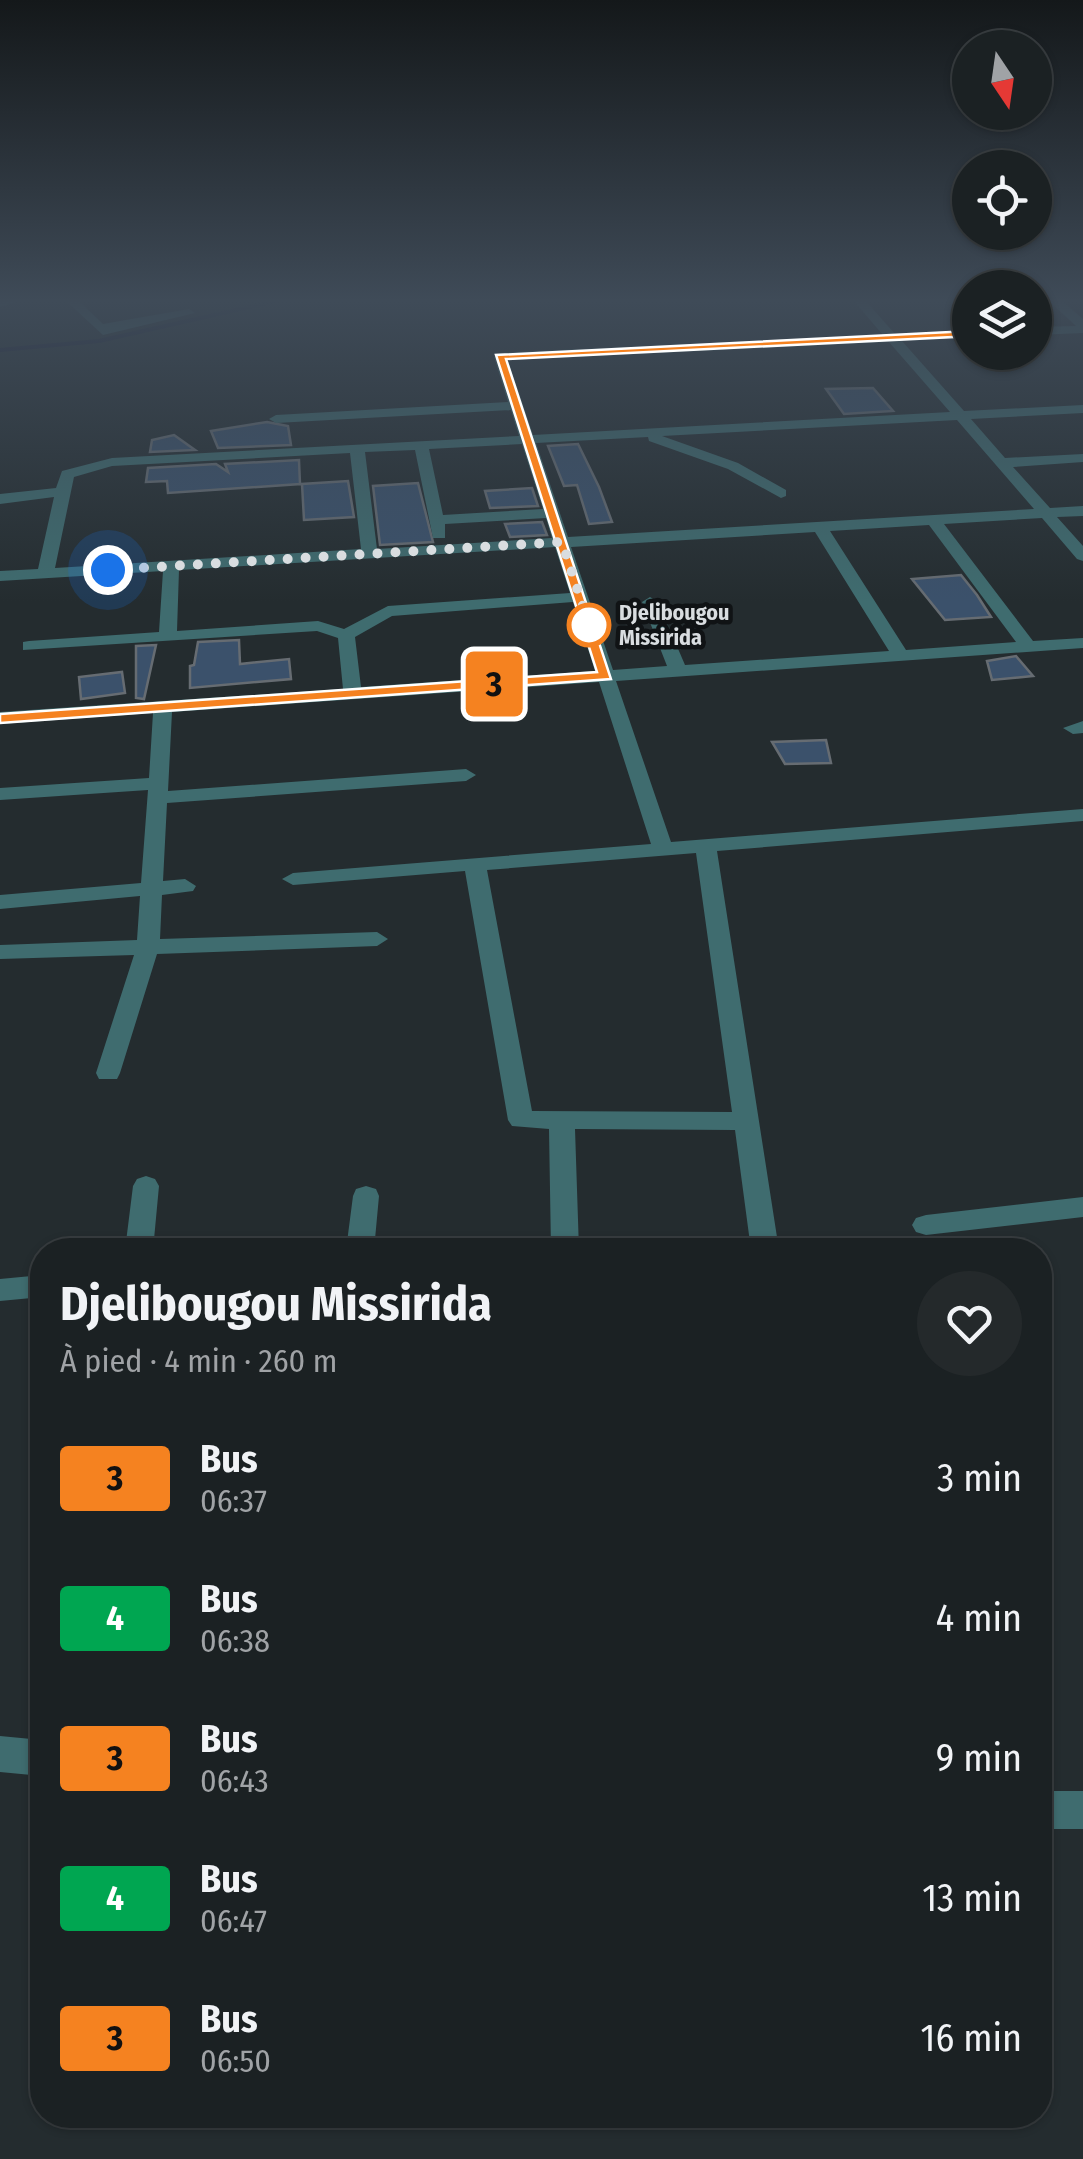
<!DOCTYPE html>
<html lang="fr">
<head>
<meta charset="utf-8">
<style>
	body { margin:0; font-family:"Fira Sans Condensed",sans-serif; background:#24292b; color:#f1f3f6; height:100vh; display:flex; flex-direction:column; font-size:38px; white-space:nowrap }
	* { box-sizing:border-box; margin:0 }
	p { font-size:32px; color:#a0a3a6 }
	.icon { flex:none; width:55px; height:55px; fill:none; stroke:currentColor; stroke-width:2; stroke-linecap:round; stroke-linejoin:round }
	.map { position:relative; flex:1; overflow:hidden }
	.drawer { position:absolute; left:30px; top:1238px; width:1022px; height:890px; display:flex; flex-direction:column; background:#1b2123; border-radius:40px; box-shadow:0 2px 8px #0004,0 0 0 2px #393e41 }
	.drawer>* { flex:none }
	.badge { padding:0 20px; border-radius:8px; font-size:35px; line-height:65px }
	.needle { width:65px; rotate:167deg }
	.controls { position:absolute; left:952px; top:30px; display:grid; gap:20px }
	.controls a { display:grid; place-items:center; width:100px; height:100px; border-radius:50%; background:#1b2123; box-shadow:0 2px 8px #0004,0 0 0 2px #393e41; font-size:50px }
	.you { position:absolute; width:50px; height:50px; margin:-25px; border:8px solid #fff; border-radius:50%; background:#1a73e8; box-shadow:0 0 0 15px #1a73e833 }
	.map>.badge { position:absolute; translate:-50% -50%; box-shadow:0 0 0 5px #fff }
	.round { display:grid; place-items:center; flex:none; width:105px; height:105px; border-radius:52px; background:#24292b }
	.summary { display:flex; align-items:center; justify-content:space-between; height:170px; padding:0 30px }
	h1 { font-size:48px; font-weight:700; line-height:75px }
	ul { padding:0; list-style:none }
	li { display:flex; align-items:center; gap:30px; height:140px; padding:0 30px }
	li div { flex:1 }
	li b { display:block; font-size:38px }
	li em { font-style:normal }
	li .badge { min-width:110px; font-weight:700; text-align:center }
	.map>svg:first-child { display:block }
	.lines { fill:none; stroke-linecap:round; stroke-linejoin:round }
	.stream { stroke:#151731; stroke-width:4 }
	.building { fill:#3b516b; stroke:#666c72; stroke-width:2.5 }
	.minor { fill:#3f6c6f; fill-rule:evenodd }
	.line { fill:#f58220; stroke:#fff; stroke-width:2.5 }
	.walk { stroke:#d9dde0; stroke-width:10; stroke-dasharray:0 18 }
	.stop-dot { fill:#fff; stroke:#f58220; stroke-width:5 }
	.labels { text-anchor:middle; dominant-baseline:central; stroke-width:9; stroke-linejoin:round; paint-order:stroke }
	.far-stop-label { font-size:22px; font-weight:bold; fill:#d9dde0; stroke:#101315; text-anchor:start }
</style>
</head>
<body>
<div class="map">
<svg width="1083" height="2159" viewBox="0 0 1083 2159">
	<rect width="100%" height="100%" fill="#242c2f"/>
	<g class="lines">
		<path class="stream" d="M0,350L99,341L280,300"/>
	</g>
	<path class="building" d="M873,388L893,411L844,414L826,389Z
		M267,422L288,426L291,445L218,448L211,431Z
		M174,435L195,450L150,452L152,440Z
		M578,444L599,487L612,522L589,524L577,485L564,486L548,446Z
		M299,460L300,484L168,493L167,481L146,482L148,468L216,464L228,472L225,464Z
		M348,481L354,517L304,520L302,484Z
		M418,483L433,542L380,545L373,486Z
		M532,488L538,506L490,508L485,491Z
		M542,522L547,535L510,537L505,524Z
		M961,575L977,595L991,617L945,620L912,579Z
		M239,640L240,664L289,659L291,679L190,688V666L194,665L198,642Z
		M156,645L144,699L136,698V646Z
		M1016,656L1033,676L992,680L987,661Z
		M122,672L125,693L81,699L79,677Z
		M826,740L831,763L785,764L772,742Z"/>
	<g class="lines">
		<path class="minor" d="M0,300H23L0,307Z
			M65,300H78L103,324L189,309L195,313L103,335Z
			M853,300H865L895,334L970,330V338L902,341L964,411L1083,405V413L971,419L1005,458L1083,454V462L1013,467L1050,508L1083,506V516L1057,517L1083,546V561L1077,559L1042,518L944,524L1033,641L1083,638V648L616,681L671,842L1083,809V821L717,851L779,1250H751L735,1130L575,1129L579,1250H551L549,1129L512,1126L508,1120L465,871L293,885L282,879L293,873L651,844L599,682L172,712L168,791L466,769L476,775L466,781L167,803L163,881L185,879L196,886L193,891L162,895L160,939L377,932L388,939L377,946L157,954L120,1073L117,1079H99L96,1073L134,955L0,959V945L137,940L140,896L0,909V895L141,883L148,790L0,800V788L149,778L153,713L0,724V712L343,689L338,638L317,631L23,650V642L29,641L159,632L163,571L0,581V571L38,569L54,497L0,504V494L56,488L62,471L112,458L519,436L511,410L276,423L269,419L276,415L508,402L494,357L500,353L883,335ZM889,342L950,412L533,435L508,360ZM957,420L1034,509L568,537L536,443L648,437L649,441L728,469L781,498L786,496V490L738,463L662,436ZM522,444L543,509L443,515L429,449ZM415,450L433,538H445V524L546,518L552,538L377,549L365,452ZM350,453L361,549L55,568L74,477L112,466ZM929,525L1016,642L906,650L830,531ZM815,532L889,651L685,665L658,602L650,597L642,602L667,666L613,670L571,547ZM555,547L570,593L388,606L344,629L318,621L177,631L179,570ZM573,602L595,671L361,687L355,637L392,616ZM696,853L732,1112L532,1111L487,870Z
			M1048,300H1061L1083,319V333L1035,335V327L1076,326Z
			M1083,721V733L1073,734L1063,728Z
			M146,1176L155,1179L159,1186L153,1250H125L133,1186L137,1179Z
			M366,1186L376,1189L379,1196L374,1250H346L353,1196L356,1189Z
			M1083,1197V1217L926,1235L916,1232L912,1225L916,1218L926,1215Z
			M42,1275V1297L0,1301V1279Z
			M0,1736L42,1740V1776L0,1772Z
			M1040,1791H1083V1829H1040Z"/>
	</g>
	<linearGradient id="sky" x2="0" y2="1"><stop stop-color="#14181a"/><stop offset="0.5" stop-color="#3f4b58"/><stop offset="1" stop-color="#3f4b58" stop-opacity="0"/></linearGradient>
	<rect width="1083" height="602" fill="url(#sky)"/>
	<path class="line" d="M970,331L973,336L506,359L611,679L0,723V714L597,672L496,355Z"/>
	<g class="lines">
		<path class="walk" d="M108,570L562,542L589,625"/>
	</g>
	<circle class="stop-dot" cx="589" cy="625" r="20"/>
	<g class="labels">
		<g class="far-stop-label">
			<text x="619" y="612">Djelibougou<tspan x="619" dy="25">Missirida</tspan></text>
		</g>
	</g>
</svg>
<div class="controls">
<a><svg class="needle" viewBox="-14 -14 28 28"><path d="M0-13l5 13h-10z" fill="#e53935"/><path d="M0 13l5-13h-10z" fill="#a0a3a6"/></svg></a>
<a><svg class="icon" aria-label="locate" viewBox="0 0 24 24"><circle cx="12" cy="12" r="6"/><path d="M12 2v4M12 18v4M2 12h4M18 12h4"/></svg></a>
<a><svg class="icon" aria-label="layers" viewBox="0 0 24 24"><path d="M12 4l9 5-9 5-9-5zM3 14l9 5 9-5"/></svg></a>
</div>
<div class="you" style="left:108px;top:570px"></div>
<b class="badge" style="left:494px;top:684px;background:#f58220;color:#111">3</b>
<section class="drawer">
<div class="summary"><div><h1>Djelibougou Missirida</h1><p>À pied · 4 min · 260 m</p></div><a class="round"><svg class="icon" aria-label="heart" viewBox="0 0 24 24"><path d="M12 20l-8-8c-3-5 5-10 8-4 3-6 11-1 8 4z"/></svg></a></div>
<ul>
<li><span class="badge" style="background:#f58220;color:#111">3</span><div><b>Bus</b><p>06:37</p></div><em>3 min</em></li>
<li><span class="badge" style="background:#00a651;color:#fff">4</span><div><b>Bus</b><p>06:38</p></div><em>4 min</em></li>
<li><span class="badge" style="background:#f58220;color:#111">3</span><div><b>Bus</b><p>06:43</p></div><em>9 min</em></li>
<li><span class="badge" style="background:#00a651;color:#fff">4</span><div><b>Bus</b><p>06:47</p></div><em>13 min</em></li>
<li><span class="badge" style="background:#f58220;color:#111">3</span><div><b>Bus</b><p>06:50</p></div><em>16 min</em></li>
</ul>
</section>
</div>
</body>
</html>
